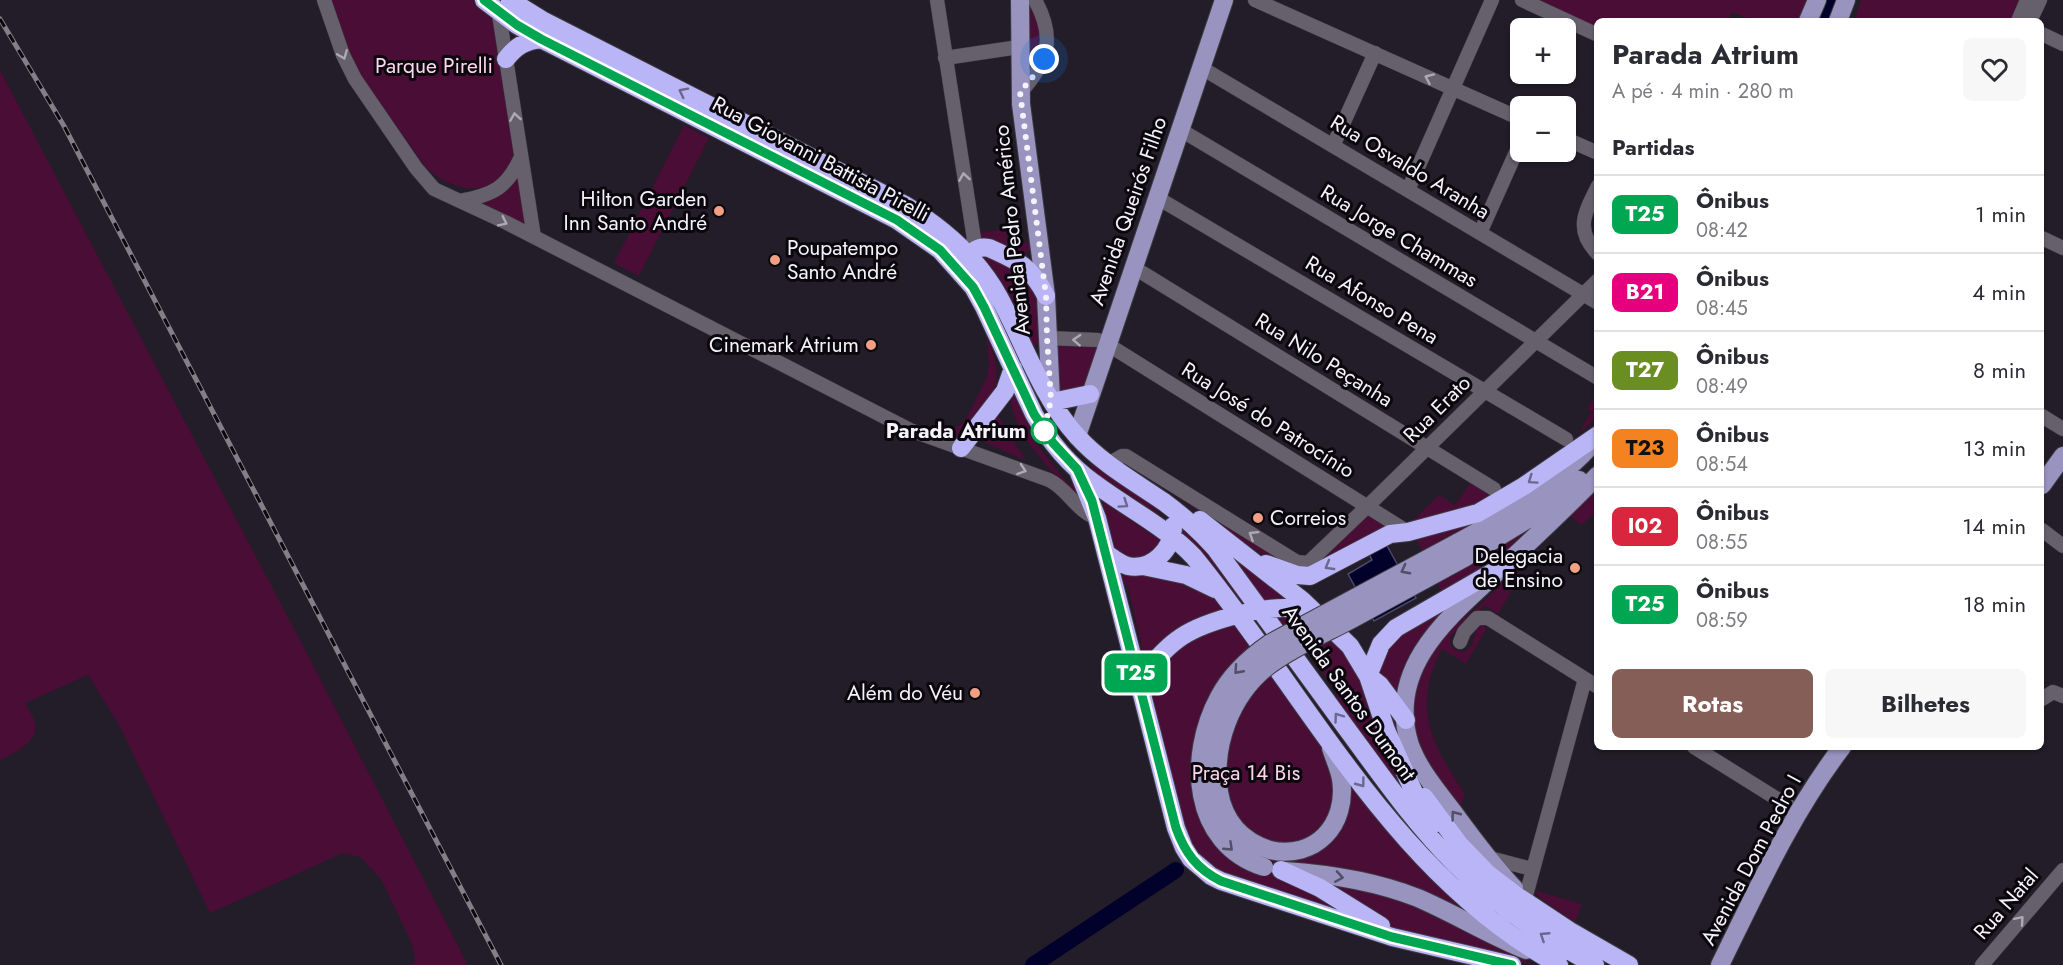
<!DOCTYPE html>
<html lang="pt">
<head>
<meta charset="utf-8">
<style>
	body { margin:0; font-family:Jost,sans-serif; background:#f7f7f7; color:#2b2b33; height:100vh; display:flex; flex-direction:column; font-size:22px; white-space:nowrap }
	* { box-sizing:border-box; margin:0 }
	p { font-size:20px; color:#7c7c81 }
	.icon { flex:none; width:33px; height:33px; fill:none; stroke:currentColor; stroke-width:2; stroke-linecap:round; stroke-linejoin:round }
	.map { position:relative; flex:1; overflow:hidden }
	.details { position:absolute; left:1594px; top:18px; width:450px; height:732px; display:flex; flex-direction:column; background:#fff; border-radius:9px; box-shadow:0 2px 4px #0004 }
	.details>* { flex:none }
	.badge { padding:0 12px; border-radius:9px; font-size:21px; line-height:39px }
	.controls { position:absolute; left:1510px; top:18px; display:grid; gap:12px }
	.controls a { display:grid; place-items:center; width:66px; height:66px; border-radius:9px; background:#fff; box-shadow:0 2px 4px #0004; font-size:30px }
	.you { position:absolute; width:30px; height:30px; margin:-15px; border:4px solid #fff; border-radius:50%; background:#1a73e8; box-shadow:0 0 0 9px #1a73e833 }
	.map>.badge { position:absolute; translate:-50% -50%; box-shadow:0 0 0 3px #fff }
	h2 { padding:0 18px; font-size:22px; line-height:54px }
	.round { display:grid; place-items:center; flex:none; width:63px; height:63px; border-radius:9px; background:#f7f7f7 }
	.head { display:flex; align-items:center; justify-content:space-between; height:102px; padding:0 18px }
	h1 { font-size:28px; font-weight:700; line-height:45px }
	.button { display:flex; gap:12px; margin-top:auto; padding:12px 18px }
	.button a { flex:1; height:69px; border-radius:9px; background:#855f57; color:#fff; font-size:24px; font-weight:700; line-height:69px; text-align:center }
	.button a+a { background:#f7f7f7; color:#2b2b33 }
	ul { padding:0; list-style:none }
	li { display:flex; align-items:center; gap:18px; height:78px; padding:0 18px; border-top:2px solid #e1e1e2 }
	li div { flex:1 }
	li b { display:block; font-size:22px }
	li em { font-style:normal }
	li .badge { min-width:66px; font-weight:700; text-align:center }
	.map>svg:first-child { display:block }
	.green { fill:#490d36 }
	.water { fill:#02012b; stroke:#4b4969; stroke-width:1.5 }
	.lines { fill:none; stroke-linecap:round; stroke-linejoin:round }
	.river { stroke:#02012b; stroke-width:16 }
	.minor-casing { stroke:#3f3b43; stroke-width:15 }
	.major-casing { stroke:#3f3b43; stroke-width:20 }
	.highway-casing { stroke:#3f3b43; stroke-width:20 }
	.minor { stroke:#66606d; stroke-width:14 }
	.major { stroke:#9893bf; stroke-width:18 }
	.highway { stroke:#bab5f6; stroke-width:18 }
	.rail-casing { stroke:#837f89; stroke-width:5 }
	.rail { stroke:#0a080d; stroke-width:3; stroke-dasharray:9; stroke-linecap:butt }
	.major-bridge-casing { stroke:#3f3b43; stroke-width:20; stroke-linecap:butt }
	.major-bridge { stroke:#9893bf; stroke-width:18 }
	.oneway { stroke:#aea9b4 }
	.oneway2 { stroke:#6b678d }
	.oneway3 { stroke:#514e66 }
	.line-casing { stroke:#fff; stroke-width:14 }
	.line { stroke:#00a651; stroke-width:9 }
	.walk { stroke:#f5f2fa; stroke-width:6; stroke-dasharray:0 10.8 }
	.poi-dot { fill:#f39f83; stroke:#0a080d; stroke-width:2 }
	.stop-dot { fill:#fff; stroke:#00a651; stroke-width:3 }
	.labels { text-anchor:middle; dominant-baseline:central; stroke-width:6; stroke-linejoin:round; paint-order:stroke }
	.park-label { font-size:21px; fill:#fed5ec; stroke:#0a080d }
	.street-label { font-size:21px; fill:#f5f2fa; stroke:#0a080d }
	.poi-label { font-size:21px; fill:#f5f2fa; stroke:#0a080d; text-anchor:end }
	.stop-label { font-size:21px; font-weight:bold; fill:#f5f2fa; stroke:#0a080d; text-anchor:end }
</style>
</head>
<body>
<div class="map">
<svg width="2063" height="965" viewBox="0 0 2063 965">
	<rect width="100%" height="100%" fill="#221d28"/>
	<path class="green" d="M331,0H473L492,16L515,147C508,199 458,197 426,168L361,76L348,50Z
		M1537,0H1809L1800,21H1752L1732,12L1728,21H1598L1597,28Z
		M1861,0H2022L2012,21H1854Z
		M1029,4H1031L1040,21L1041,51L1030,75Z
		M0,70L301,642L468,965H409L415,962L412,944L381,879L360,857L343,853L210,913L119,725L88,675L25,703C28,708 32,714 34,720C42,741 14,753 0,760Z
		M684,125L709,138L639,276L614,263Z
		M518,175L526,225L481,202Z
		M1006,229L1008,245L1034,241L1032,249L1025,254L1018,253L980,236L978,233Z
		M986,256L1023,274L1038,299L1040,339L1037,345H1032L981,257Z
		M986,335C1009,388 993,392 962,433L957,435L947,431L960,425L967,417L987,377L989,363Z
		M1056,344L1095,345L1097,348L1086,385L1083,389L1063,391L1059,388Z
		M1597,392V417L1578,435L1591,412L1587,409Z
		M1013,393L1030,427L1028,431L1032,436L1031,437L1069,485L1073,482L1083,501C1058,479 1007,430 1011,394Z
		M997,416L999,417L1026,461L980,440Z
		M1128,460L1136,465L1138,469L1300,569L1313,567L1368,516L1389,527L1315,569L1297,570L1275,563L1130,465Z
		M1091,464L1151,505L1161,516L1097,474L1089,465Z
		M1471,482L1491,495L1502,486L1508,490L1485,502L1411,522L1439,495L1455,505Z
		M1597,484V512L1581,525L1568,514Z
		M1103,502L1163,542H1164L1142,559L1123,558L1112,546Z
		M1480,517L1457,572L1527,532L1497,565L1443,595L1416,538Z
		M1183,528L1207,551L1246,603L1242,605L1203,553L1181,531Z
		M1222,542L1296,599L1267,605Z
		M1515,570L1522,574L1498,614L1485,606L1451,636L1450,643L1454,650L1465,652L1472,645L1477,627L1482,624L1487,628L1466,664L1442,649C1411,708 1432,744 1465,794L1458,812L1419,749L1412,721L1415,688L1425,660L1447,632L1481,604Z
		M1126,573L1180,578L1215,598L1222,611L1142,662L1141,644L1128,587L1122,581V577Z
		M1456,602L1402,700L1440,810L1392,727L1378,672L1381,661L1396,637Z
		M1295,613L1322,627L1356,667L1404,791L1338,703L1337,693L1305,649L1297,646L1275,617Z
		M1231,625L1236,628L1327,756L1337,798L1309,855L1348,780C1390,831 1430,880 1480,924L1332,871L1266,861L1263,872L1283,876L1358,917L1225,876L1201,859L1189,840L1147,683L1180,644Z
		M1330,883L1371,886L1459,922L1534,965L1436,942L1397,929L1373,918L1352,903Z
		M1534,890L1582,904L1575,922L1541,899Z"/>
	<path class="water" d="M1386,544L1416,598L1374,621L1348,574L1372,560L1369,554Z"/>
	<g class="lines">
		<path class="river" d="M1823,21L1832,0
			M1033,965L1176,870"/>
		<g class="minor-casing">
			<path id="minor" d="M324,0L343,55L355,79L416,168L434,189L507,223L910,430L1049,480C1068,489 1077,512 1097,518
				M937,0L974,239L969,256
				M1255,0L1521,119
				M1522,0L1598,35
				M498,8L534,237
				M2018,21L2027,0
				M2030,21L2040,0
				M2042,34L2063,44
				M945,58L1019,47
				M1200,67L1598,303
				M1021,92C1048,61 1056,38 1035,0
				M1179,129L1598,378
				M1566,139L1598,153
				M1333,146L1375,53
				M1598,186C1585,212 1574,230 1598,254
				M1408,190L1492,0
				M1156,197L1566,439
				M460,201C493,195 507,188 521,157
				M1480,233L1521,141
				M2042,238L2063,248
				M1133,267L1494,489
				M1047,338L1098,340L1107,344L1408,532
				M2042,416L2063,429
				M1108,464L1122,456H1126L1297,562L1308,563L1375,499L1598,280
				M2042,530L2063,546
				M1460,642L1464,632L1477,618H1488L1598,687
				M2042,699L2053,692L2063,696
				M1694,747L1798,812
				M1486,857L1532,869
				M1525,899L1585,679
				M1982,965L2063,870"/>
		</g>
		<g class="major-casing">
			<path id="major" d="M1020,0L1021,104L1046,296L1051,400
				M1808,21L1817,0
				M1838,21L1846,0
				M1077,436L1224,0
				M2042,485L2063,456
				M1457,543C1509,515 1557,484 1596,440
				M1464,558L1538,513L1579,480
				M1270,850C1315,860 1348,825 1341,779C1339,768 1334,758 1331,748
				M1284,871C1330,874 1375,881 1418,898C1455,914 1489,935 1526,950
				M1514,888C1492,865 1473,839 1454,813C1438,792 1419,770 1410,745C1384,664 1455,612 1506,564C1537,535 1568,506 1598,475
				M1720,965C1757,890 1791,814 1842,747"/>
		</g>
		<g class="highway-casing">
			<path id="highway" d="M484,0L517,25L541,39L897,220L940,250L973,287L984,307L1034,414C1049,441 1069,465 1094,483C1127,508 1166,527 1194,557C1309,698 1394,875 1559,965
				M510,0L542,20L905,205C943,228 977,257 999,297C1024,343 1041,396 1077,436C1101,463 1135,482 1164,502C1183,516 1200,531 1215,548C1259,608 1303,668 1347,729C1381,775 1414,823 1455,864C1495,905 1544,938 1595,965
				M506,59C516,46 525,41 541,39
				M964,266C970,255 974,245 989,248C1018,261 1031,266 1046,296
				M1052,402L1090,394
				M961,448L1005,391L1013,368
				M1079,473L1097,518L1176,828L1184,848L1191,859L1211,876L1221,881L1392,937L1512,965
				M1200,520L1302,600L1350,646L1368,676L1386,730L1430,828
				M1107,554C1113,558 1120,564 1128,566C1152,571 1173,549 1173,526
				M1266,564L1297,575L1310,576L1390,534L1408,532L1478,513L1524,486L1598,435
				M1143,566L1186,575L1215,589
				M1368,676L1381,644L1396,628L1505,565
				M1370,677L1380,685L1406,720
				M1138,680C1150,666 1162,651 1177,640C1200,622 1258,607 1287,608C1296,608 1305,610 1314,614
				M1424,797L1459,844L1488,874L1514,894L1570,931L1629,965
				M1281,870L1320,888L1381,926"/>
		</g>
		<use href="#minor" class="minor"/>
		<use href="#major" class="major"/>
		<use href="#highway" class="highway"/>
		<g class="rail-casing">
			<path id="rail" d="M0,19L64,126L501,965"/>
		</g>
		<use href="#rail" class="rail"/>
		<g class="major-bridge-casing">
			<path id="major-bridge" d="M1270,850C1241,841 1224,821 1219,792C1212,745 1231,695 1268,666C1293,647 1324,634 1352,619C1389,599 1427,578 1464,558
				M1264,867C1191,844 1187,756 1219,697C1231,674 1249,658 1269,644L1457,543"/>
		</g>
		<use href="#major-bridge" class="major-bridge"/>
	</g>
	<defs><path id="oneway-chevron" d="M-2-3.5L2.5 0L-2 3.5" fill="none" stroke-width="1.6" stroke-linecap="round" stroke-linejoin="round" transform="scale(1.5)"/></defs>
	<g class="oneway">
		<use href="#oneway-chevron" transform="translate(343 55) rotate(68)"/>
		<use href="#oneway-chevron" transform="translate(1429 78) rotate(-156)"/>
		<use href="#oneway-chevron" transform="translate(515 117) rotate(-99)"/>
		<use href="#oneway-chevron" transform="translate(964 177) rotate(-99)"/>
		<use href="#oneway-chevron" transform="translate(503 222) rotate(26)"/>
		<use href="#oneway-chevron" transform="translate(1077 340) rotate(-177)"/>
		<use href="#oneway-chevron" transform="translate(1022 470) rotate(19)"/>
		<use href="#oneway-chevron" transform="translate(1253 535) rotate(-148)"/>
		<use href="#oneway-chevron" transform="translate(2020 920) rotate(-49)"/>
	</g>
	<g class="oneway2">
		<use href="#oneway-chevron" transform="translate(683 92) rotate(-153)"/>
		<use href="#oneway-chevron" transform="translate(1532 480) rotate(145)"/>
		<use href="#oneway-chevron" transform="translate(1124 504) rotate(34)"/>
		<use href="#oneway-chevron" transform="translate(1329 566) rotate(150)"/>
		<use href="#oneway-chevron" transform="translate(1338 717) rotate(-126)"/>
		<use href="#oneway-chevron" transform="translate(1361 783) rotate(53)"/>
		<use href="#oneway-chevron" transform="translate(1544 936) rotate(-147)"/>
	</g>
	<g class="oneway3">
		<use href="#oneway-chevron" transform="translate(1405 570) rotate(152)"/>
		<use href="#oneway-chevron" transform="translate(1238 670) rotate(132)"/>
		<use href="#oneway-chevron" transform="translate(1455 815) rotate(-127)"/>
		<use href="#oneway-chevron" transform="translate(1229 847) rotate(43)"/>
		<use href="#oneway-chevron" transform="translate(1339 877) rotate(9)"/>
	</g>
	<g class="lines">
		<g class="line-casing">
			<path id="line" d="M484,0L517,25L541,39L897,220L940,250L973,287L984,307L1034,414L1053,443L1077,469L1092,501L1176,828C1185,853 1197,869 1221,881L1392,937L1512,965"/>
		</g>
		<use href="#line" class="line"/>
		<path class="walk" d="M1044,59L1036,73L1020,92L1046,296L1047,338L1051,400L1044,431"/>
	</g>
	<g class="poi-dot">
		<circle cx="719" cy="211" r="6"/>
		<circle cx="775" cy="260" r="6"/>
		<circle cx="871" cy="345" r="6"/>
		<circle cx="1258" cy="518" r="6"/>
		<circle cx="1575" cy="568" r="6"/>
		<circle cx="975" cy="693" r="6"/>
	</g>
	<circle class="stop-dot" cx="1044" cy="431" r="12"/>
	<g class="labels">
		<g class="park-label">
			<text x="434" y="66">Parque Pirelli</text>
			<text x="1246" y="773">Praça 14 Bis</text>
		</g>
		<g class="street-label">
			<text transform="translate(821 159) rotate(28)">Rua Giovanni Battista Pirelli</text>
			<text transform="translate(1410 167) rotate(31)">Rua Osvaldo Aranha</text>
			<text transform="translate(1128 211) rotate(-71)">Avenida Queirós Filho</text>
			<text transform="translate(1012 230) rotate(-96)">Avenida Pedro Américo</text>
			<text transform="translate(1399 236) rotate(31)">Rua Jorge Chammas</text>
			<text transform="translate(1372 300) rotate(31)">Rua Afonso Pena</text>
			<text transform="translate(1324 360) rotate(32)">Rua Nilo Peçanha</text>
			<text transform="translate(1437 409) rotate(-45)">Rua Erato</text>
			<text transform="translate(1268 420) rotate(32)">Rua José do Patrocínio</text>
			<text transform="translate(1349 693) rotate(54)">Avenida Santos Dumont</text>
			<text transform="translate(1751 860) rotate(-62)">Avenida Dom Pedro I</text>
			<text transform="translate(2006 904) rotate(-49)">Rua Natal</text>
		</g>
		<g class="poi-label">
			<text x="707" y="199">Hilton Garden<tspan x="707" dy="24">Inn Santo André</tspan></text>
			<text x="787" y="248" text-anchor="start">Poupatempo<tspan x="787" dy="24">Santo André</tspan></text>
			<text x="859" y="345">Cinemark Atrium</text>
			<text x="1270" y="518" text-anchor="start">Correios</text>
			<text x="1563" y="556">Delegacia<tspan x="1563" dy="24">de Ensino</tspan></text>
			<text x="963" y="693">Além do Véu</text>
		</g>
		<g class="stop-label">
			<text x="1026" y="431">Parada Atrium</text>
		</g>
	</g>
</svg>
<div class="controls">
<a>+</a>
<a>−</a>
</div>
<div class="you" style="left:1044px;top:59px"></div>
<b class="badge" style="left:1136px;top:673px;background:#00a651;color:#fff">T25</b>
<section class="details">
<div class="head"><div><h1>Parada Atrium</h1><p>A pé · 4 min · 280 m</p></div><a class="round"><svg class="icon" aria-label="heart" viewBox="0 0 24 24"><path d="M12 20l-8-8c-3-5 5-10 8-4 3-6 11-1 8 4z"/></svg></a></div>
<h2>Partidas</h2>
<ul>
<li><span class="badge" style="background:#00a651;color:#fff">T25</span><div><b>Ônibus</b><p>08:42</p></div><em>1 min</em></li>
<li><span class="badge" style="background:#e6007e;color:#fff">B21</span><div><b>Ônibus</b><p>08:45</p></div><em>4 min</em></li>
<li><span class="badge" style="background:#6b8e23;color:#fff">T27</span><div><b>Ônibus</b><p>08:49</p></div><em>8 min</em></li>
<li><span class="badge" style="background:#f58220;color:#111">T23</span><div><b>Ônibus</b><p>08:54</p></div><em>13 min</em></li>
<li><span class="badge" style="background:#d7263d;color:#fff">I02</span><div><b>Ônibus</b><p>08:55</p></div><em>14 min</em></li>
<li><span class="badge" style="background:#00a651;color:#fff">T25</span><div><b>Ônibus</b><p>08:59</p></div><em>18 min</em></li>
</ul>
<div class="button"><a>Rotas</a><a>Bilhetes</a></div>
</section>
</div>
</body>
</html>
